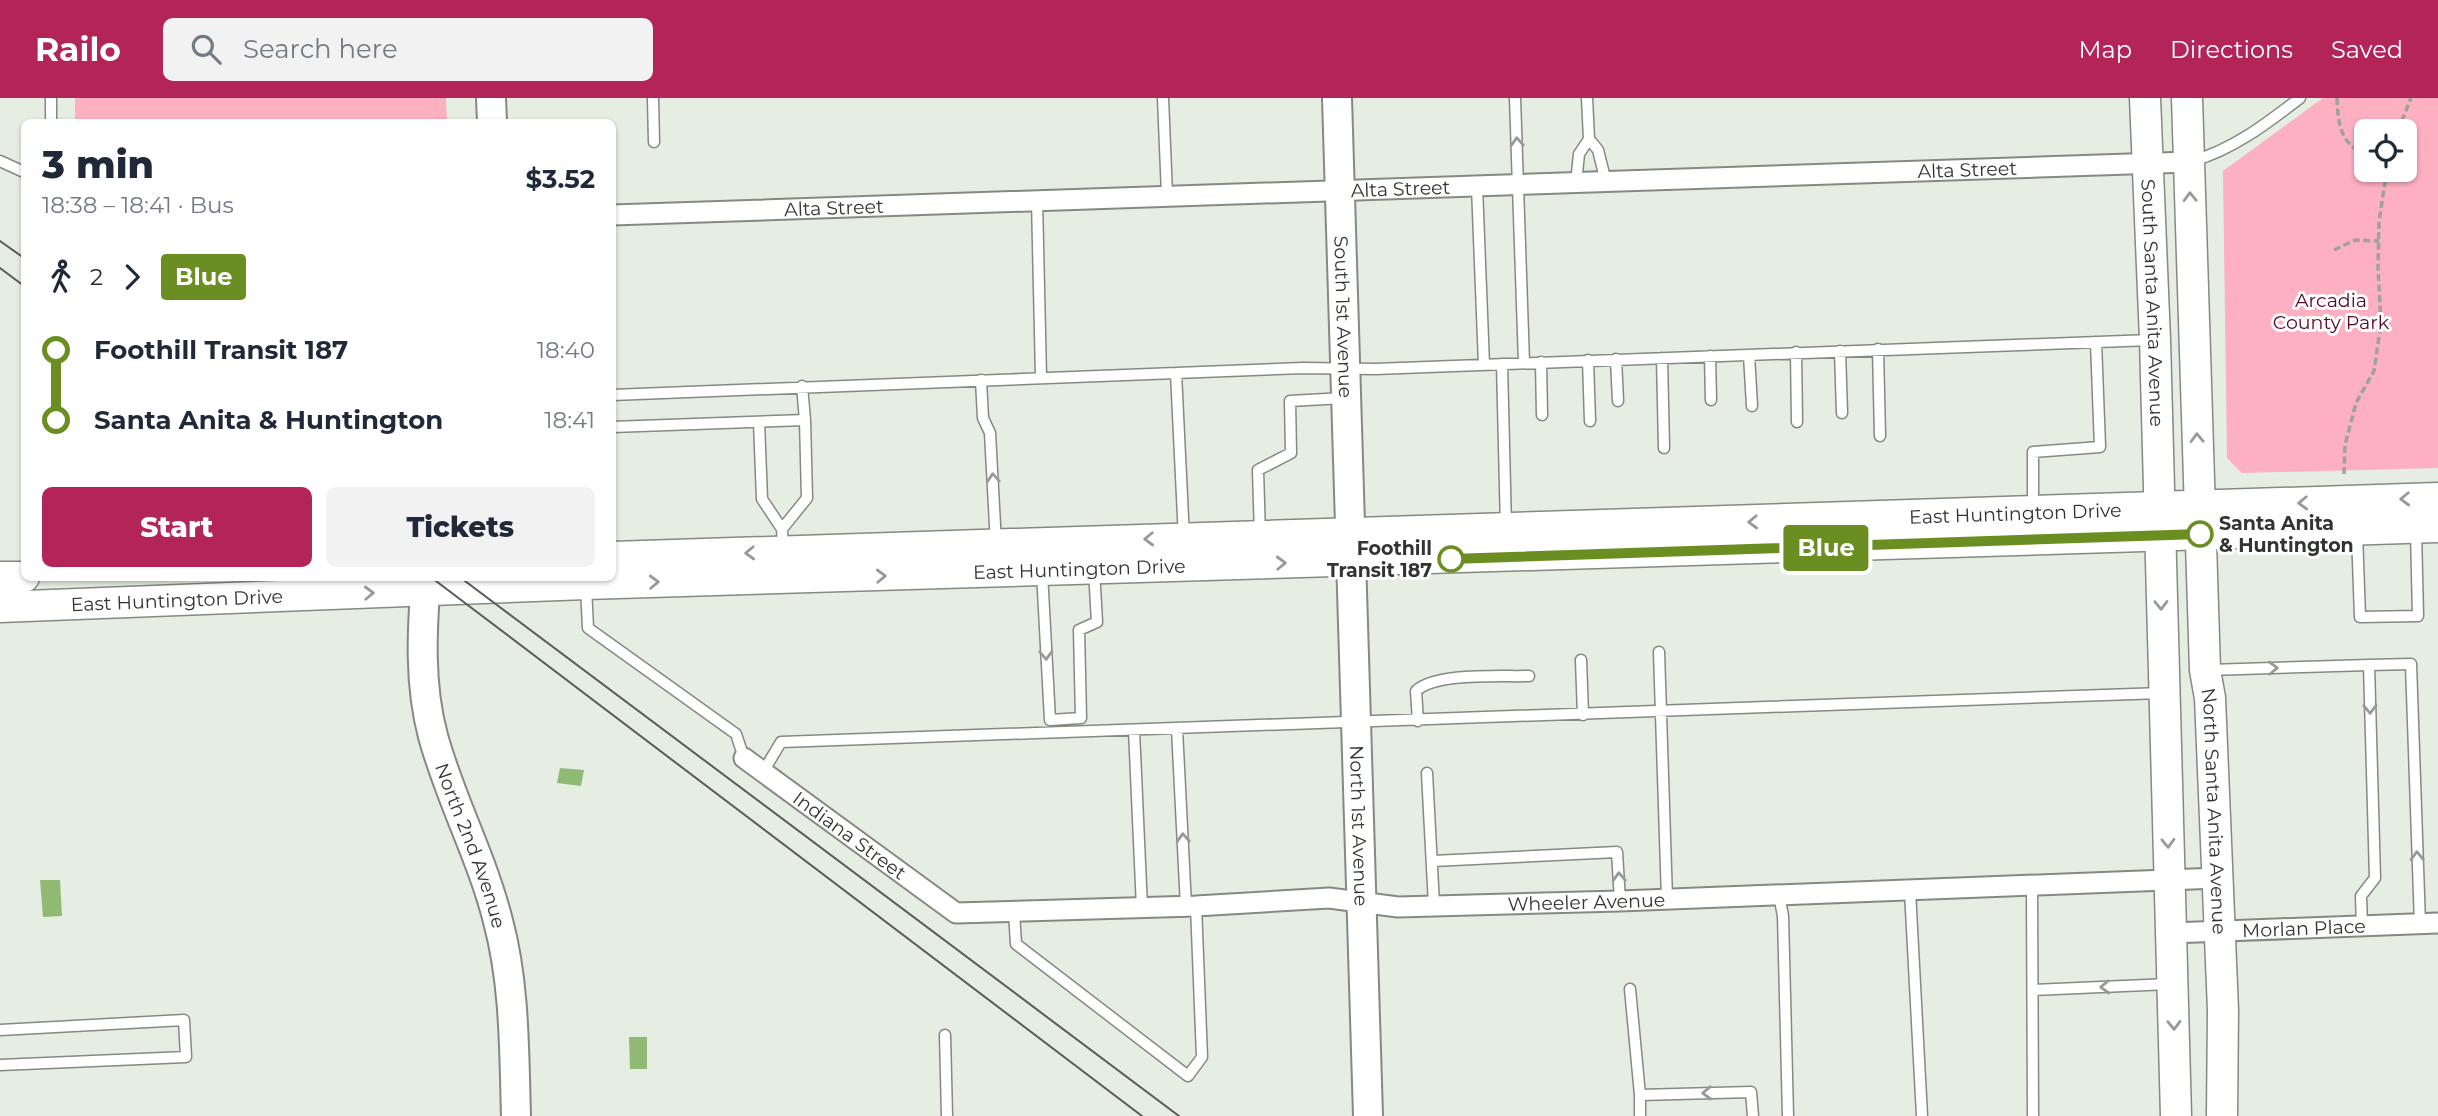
<!DOCTYPE html>
<html lang="en">
<head>
<meta charset="utf-8">
<style>
	body { margin:0; font-family:Montserrat,sans-serif; background:#f2f2f3; color:#1f2937; height:100vh; display:flex; flex-direction:column; font-size:26px; white-space:nowrap }
	* { box-sizing:border-box; margin:0 }
	p { font-size:23px; color:#747a83 }
	.icon { flex:none; width:38px; height:38px; fill:none; stroke:currentColor; stroke-width:2; stroke-linecap:round; stroke-linejoin:round }
	.map { position:relative; flex:1; overflow:hidden }
	.panel { position:absolute; left:21px; top:21px; width:595px; height:462px; display:flex; flex-direction:column; background:#fff; border-radius:10px; box-shadow:0 2px 5px #0004 }
	.panel>* { flex:none }
	.badge { padding:0 14px; border-radius:5px; font-size:24px; line-height:46px }
	.controls { position:absolute; left:2354px; top:21px; display:grid; gap:14px }
	.controls a { display:grid; place-items:center; width:63px; height:63px; border-radius:10px; background:#fff; box-shadow:0 2px 5px #0004; font-size:35px }
	.map>.badge { position:absolute; translate:-50% -50%; box-shadow:0 0 0 4px #fff }
	.legs { display:flex; align-items:center; gap:10px; height:77px; padding:0 21px; font-size:23px }
	.legs p { margin-inline-start:auto }
	.head { display:flex; align-items:center; justify-content:space-between; height:119px; padding:0 21px }
	h1 { font-size:38px; font-weight:800; line-height:52px }
	.action { display:flex; gap:14px; margin-top:auto; padding:14px 21px }
	.action a { flex:1; height:80px; border-radius:10px; background:#b32459; color:#fff; font-size:28px; font-weight:800; line-height:80px; text-align:center }
	.action a+a { background:#f2f2f3; color:#1f2937 }
	ul { padding:0 21px; list-style:none }
	li { display:flex; align-items:center; gap:24px; height:70px; font-size:26px }
	li i { display:grid; place-items:center; width:10px; height:100%; margin:0 9px; background:currentColor }
	li i::after { content:''; width:18px; height:18px; margin:-9px; border:5px solid; border-radius:50%; background:#fff }
	li p { margin-inline-start:auto }
	li:first-child i { background:linear-gradient(#0000 50%,currentColor 0) }
	li:last-child i { background:linear-gradient(currentColor 50%,#0000 0) }
	header { display:flex; align-items:center; gap:42px; box-sizing:border-box; height:98px; padding:0 35px; background:#b32459; color:#fff }
	header strong { font-size:33px }
	nav { display:flex; gap:38px; margin-inline-start:auto; font-size:24px }
	.search { width:490px; height:63px; background:#f2f2f3; display:flex; align-items:center; gap:18px; box-sizing:border-box; padding:0 24px; border-radius:10px; color:#747a83; font-size:26px }
	.map>svg:first-child { display:block }
	.green { fill:#fdb0c1; fill-rule:evenodd }
	.water { fill:#90ba74 }
	.lines { fill:none; stroke-linecap:round; stroke-linejoin:round }
	.lane-casing { stroke:#848a80; stroke-width:13 }
	.street-casing { stroke:#848a80; stroke-width:23 }
	.secondary-casing { stroke:#848a80; stroke-width:32 }
	.primary-casing { stroke:#848a80; stroke-width:33 }
	.path { stroke:#9da29a; stroke-width:3.5; stroke-dasharray:7 3.5; stroke-linecap:butt }
	.lane { stroke:#fff; stroke-width:10 }
	.street { stroke:#fff; stroke-width:19 }
	.secondary { stroke:#fff; stroke-width:28 }
	.primary { stroke:#fff; stroke-width:30 }
	.tram { stroke:#585c56; stroke-width:2 }
	.oneway { stroke:#989a98 }
	.line-1-casing { stroke:#fff; stroke-width:16 }
	.line-1 { stroke:#6b8e23; stroke-width:10 }
	.stop-1-dot { fill:#fff; stroke:#6b8e23; stroke-width:3.5 }
	.labels { text-anchor:middle; dominant-baseline:central; stroke-width:6; stroke-linejoin:round; paint-order:stroke }
	.street-label { font-size:19px; fill:#313430; stroke:#fff }
	.park-label { font-size:19px; fill:#560927; stroke:#fff }
	.stop-label { font-size:19px; font-weight:bold; fill:#313430; stroke:#fff; text-anchor:start }
</style>
</head>
<body>
<header>
<strong>Railo</strong>
<div class="search"><svg class="icon" aria-label="search" viewBox="0 0 24 24"><circle cx="10" cy="10" r="6"/><path d="M15 15l6 6"/></svg>Search here</div>
<nav><a>Map</a><a>Directions</a><a>Saved</a></nav>
</header>
<div class="map">
<svg width="2438" height="1018" viewBox="0 0 2438 1018">
	<rect width="100%" height="100%" fill="#e6ede2"/>
	<path class="green" d="M75,0H446L447,24H75Z
		M2323,0H2438V370L2242,375L2227,360L2223,73ZM2404,33V72H2366V33Z"/>
	<path class="water" d="M560,670L584,672L581,688L557,685Z
		M40,782H60L62,818L43,819Z
		M629,939H647V971H630Z"/>
	<g class="lines">
		<g class="lane-casing">
			<path id="lane" d="M51,0V24
				M653,0L654,44
				M1163,0L1167,97
				M1515,0L1524,265
				M1587,0L1589,41L1598,52L1606,84
				M0,63L24,74
				M2193,63C2234,51 2266,26 2300,0
				M1576,85L1579,56L1589,41
				M1477,89L1484,267
				M1037,102L1041,279
				M1878,251L1880,338
				M1840,253L1842,315
				M1796,254L1797,324
				M1749,257L1752,308
				M1710,258L1711,302
				M1662,260L1664,350
				M1616,261L1618,303
				M1588,262L1590,323
				M1541,264L1542,317
				M1502,266L1506,430
				M1176,275L1184,440
				M981,282L983,320L990,335L996,446
				M802,288L805,322
				M612,297L1303,270L1375,271L2151,242
				M759,324L762,401L782,431
				M612,329L805,322L807,400L782,431L783,449
				M2033,410V354L2100,349L2096,244
				M2357,435L2360,519L2418,518L2416,434
				M1260,438L1258,372L1291,355L1290,303L1344,300
				M1042,475L1050,622L1081,620L1079,532L1097,524L1094,472
				M586,490L588,530L736,636L744,660
				M1659,554L1667,801
				M1581,562L1583,617
				M2209,572L2369,567
				M1418,623L1416,593C1436,574 1501,579 1529,578
				M1177,631L1186,808
				M1134,632L1142,810
				M763,674L781,644L2162,595
				M1427,675L1434,807
				M1433,763L1617,754L1620,803
				M2032,789L2033,1018
				M1910,793L1922,1018
				M1779,797L1783,818L1788,1018
				M1014,814L1016,846L1188,978L1202,959L1196,808
				M2362,829L2361,798L2375,780L2369,567L2411,566L2420,826
				M1630,891L1640,997
				M2033,892L2169,886
				M0,932L184,922L186,959L0,967
				M945,937L947,1018
				M1640,1018V997L1751,994L1753,1018"/>
		</g>
		<g class="street-casing">
			<g id="street">
				<path id="s1" d="M612,117L2189,64"/>
				<path id="s2" d="M744,660L956,815L1196,808L1329,800L1398,809L1620,803L2218,780"/>
				<path id="s3" d="M2171,835L2438,825"/>
			</g>
		</g>
		<g class="secondary-casing">
			<g id="secondary">
				<path d="M491,0L492,24"/>
				<path id="s4" d="M1337,0L1368,1018"/>
				<path id="s5" d="M426,480C422,532 419,586 433,638C450,701 482,759 498,823C515,886 514,953 516,1018"/>
			</g>
		</g>
		<g class="primary-casing">
			<g id="primary">
				<path id="s6" d="M2145,0L2155,242L2176,1018"/>
				<path id="s7" d="M2187,0L2205,572L2210,600L2223,912L2222,1018"/>
				<path id="s8" d="M612,459C1221,441 1830,423 2438,400"/>
				<path d="M0,479H24"/>
				<path id="s9" d="M0,509L586,486L2438,429"/>
			</g>
		</g>
		<path class="path" d="M2337,0C2338,25 2340,47 2366,56
			M2398,33L2411,0
			M2334,152L2355,142L2379,143
			M2344,376L2345,347L2356,305L2374,273L2381,225L2378,171L2379,123L2387,72"/>
		<use href="#lane" class="lane"/>
		<use href="#street" class="street"/>
		<use href="#secondary" class="secondary"/>
		<use href="#primary" class="primary"/>
		<path class="tram" d="M0,143L24,160
			M0,170L24,188
			M432,480L1142,1018
			M461,480L1179,1018"/>
	</g>
	<defs><path id="oneway-chevron" d="M-2-3.5L2.5 0L-2 3.5" fill="none" stroke-width="1.6" stroke-linecap="round" stroke-linejoin="round" transform="scale(1.75)"/></defs>
	<g class="oneway">
		<use href="#oneway-chevron" transform="translate(1517 44) rotate(-93)"/>
		<use href="#oneway-chevron" transform="translate(2190 99) rotate(-92)"/>
		<use href="#oneway-chevron" transform="translate(2197 340) rotate(-92)"/>
		<use href="#oneway-chevron" transform="translate(993 380) rotate(-94)"/>
		<use href="#oneway-chevron" transform="translate(2405 401) rotate(178)"/>
		<use href="#oneway-chevron" transform="translate(2303 405) rotate(178)"/>
		<use href="#oneway-chevron" transform="translate(1753 424) rotate(178)"/>
		<use href="#oneway-chevron" transform="translate(1149 441) rotate(178)"/>
		<use href="#oneway-chevron" transform="translate(750 455) rotate(178)"/>
		<use href="#oneway-chevron" transform="translate(1281 465) rotate(-2)"/>
		<use href="#oneway-chevron" transform="translate(881 478) rotate(-2)"/>
		<use href="#oneway-chevron" transform="translate(654 484) rotate(-2)"/>
		<use href="#oneway-chevron" transform="translate(369 495) rotate(-2)"/>
		<use href="#oneway-chevron" transform="translate(2161 507) rotate(89)"/>
		<use href="#oneway-chevron" transform="translate(1046 557) rotate(87)"/>
		<use href="#oneway-chevron" transform="translate(2273 570) rotate(-2)"/>
		<use href="#oneway-chevron" transform="translate(2370 611) rotate(89)"/>
		<use href="#oneway-chevron" transform="translate(1183 740) rotate(-93)"/>
		<use href="#oneway-chevron" transform="translate(2168 745) rotate(88)"/>
		<use href="#oneway-chevron" transform="translate(2417 758) rotate(-92)"/>
		<use href="#oneway-chevron" transform="translate(1619 779) rotate(-93)"/>
		<use href="#oneway-chevron" transform="translate(2105 889) rotate(178)"/>
		<use href="#oneway-chevron" transform="translate(2174 927) rotate(89)"/>
		<use href="#oneway-chevron" transform="translate(1707 995) rotate(178)"/>
	</g>
	<g class="lines">
		<g class="line-1-casing">
			<path id="line-1" d="M1451,461L2200,436"/>
		</g>
		<use href="#line-1" class="line-1"/>
	</g>
	<g class="stop-1-dot">
		<circle cx="2200" cy="436" r="12"/>
		<circle cx="1451" cy="461" r="12"/>
	</g>
	<g class="labels">
		<g class="street-label">
			<text stroke="none"><textPath href="#s1" startOffset="1356">Alta Street</textPath></text>
			<text stroke="none"><textPath href="#s1" startOffset="789">Alta Street</textPath></text>
			<text stroke="none"><textPath href="#s1" startOffset="222">Alta Street</textPath></text>
			<text stroke="none"><textPath href="#s6" startOffset="205">South Santa Anita Avenue</textPath></text>
			<text stroke="none"><textPath href="#s4" startOffset="219">South 1st Avenue</textPath></text>
			<text stroke="none"><textPath href="#s8" startOffset="1404">East Huntington Drive</textPath></text>
			<text stroke="none"><textPath href="#s9" startOffset="1080">East Huntington Drive</textPath></text>
			<text stroke="none"><textPath href="#s9" startOffset="177">East Huntington Drive</textPath></text>
			<text stroke="none"><textPath href="#s7" startOffset="714">North Santa Anita Avenue</textPath></text>
			<text stroke="none"><textPath href="#s4" startOffset="728">North 1st Avenue</textPath></text>
			<text stroke="none"><textPath href="#s2" startOffset="131">Indiana Street</textPath></text>
			<text stroke="none"><textPath href="#s5" startOffset="275">North 2nd Avenue</textPath></text>
			<text stroke="none"><textPath href="#s2" startOffset="894">Wheeler Avenue</textPath></text>
			<text stroke="none"><textPath href="#s3" startOffset="133">Morlan Place</textPath></text>
		</g>
		<g class="park-label">
			<text x="2331" y="202">Arcadia<tspan x="2331" dy="22">County Park</tspan></text>
		</g>
		<g class="stop-label">
			<text x="2219" y="425">Santa Anita<tspan x="2219" dy="22">&amp; Huntington</tspan></text>
			<text x="1432" y="450" text-anchor="end">Foothill<tspan x="1432" dy="22">Transit 187</tspan></text>
		</g>
	</g>
</svg>
<div class="controls">
<a><svg class="icon" aria-label="locate" viewBox="0 0 24 24"><circle cx="12" cy="12" r="6"/><path d="M12 2v4M12 18v4M2 12h4M18 12h4"/></svg></a>
</div>
<b class="badge" style="left:1826px;top:450px;background:#6b8e23;color:#fff">Blue</b>
<section class="panel">
<div class="head"><div><h1>3 min</h1><p>18:38 – 18:41 · Bus</p></div><b>$3.52</b></div>
<div class="legs"><svg class="icon" aria-label="walk" viewBox="0 0 24 24"><circle cx="13" cy="4" r="2"/><path d="M13 8l-2 6 4 7M11 14l-3 7M7 12l3-4h3l4 4"/></svg>2<svg class="icon" aria-label="forward" viewBox="0 0 24 24"><path d="M9 5l7 7-7 7"/></svg><b class="badge" style="background:#6b8e23;color:#fff">Blue</b></div>
<ul>
<li><i style="color:#6b8e23"></i><b>Foothill Transit 187</b><p>18:40</p></li>
<li><i style="color:#6b8e23"></i><b>Santa Anita &amp; Huntington</b><p>18:41</p></li>
</ul>
<div class="action"><a>Start</a><a>Tickets</a></div>
</section>
</div>
</body>
</html>
